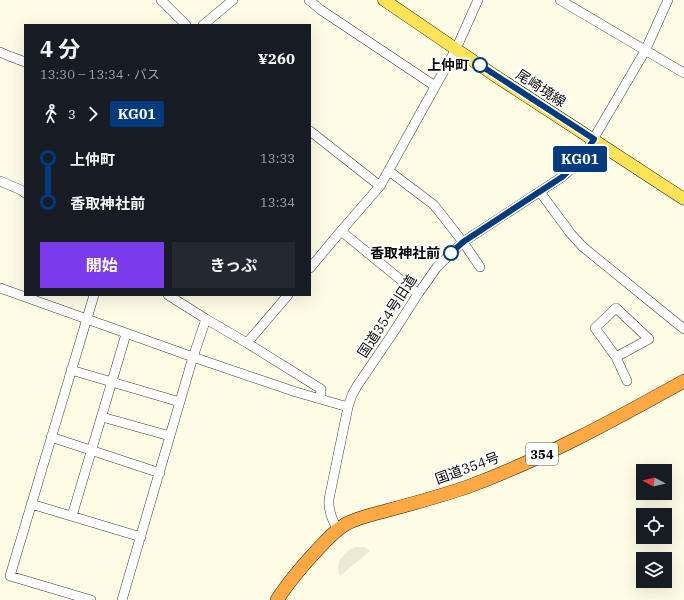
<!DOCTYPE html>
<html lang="ja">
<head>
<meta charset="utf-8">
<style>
	body { margin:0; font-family:"IBM Plex Serif","Noto Sans JP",serif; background:#242831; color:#f1f3f6; height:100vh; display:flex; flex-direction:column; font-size:15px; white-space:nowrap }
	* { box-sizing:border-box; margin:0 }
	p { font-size:13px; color:#9ea1a6 }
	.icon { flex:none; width:22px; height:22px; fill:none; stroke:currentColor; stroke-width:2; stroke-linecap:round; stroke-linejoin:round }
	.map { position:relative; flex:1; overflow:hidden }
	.drawer { position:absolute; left:24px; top:24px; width:287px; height:272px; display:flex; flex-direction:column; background:#171b24; border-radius:0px; box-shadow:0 4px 16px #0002 }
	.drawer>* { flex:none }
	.badge { padding:0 8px; border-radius:3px; font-size:14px; line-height:26px }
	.needle { width:26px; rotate:277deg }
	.controls { position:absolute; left:636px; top:464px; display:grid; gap:8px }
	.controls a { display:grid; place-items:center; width:36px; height:36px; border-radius:0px; background:#171b24; box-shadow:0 4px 16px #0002; font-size:20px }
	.map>.badge { position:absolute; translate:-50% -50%; box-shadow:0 0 0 2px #fff }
	.legs { display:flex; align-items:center; gap:6px; height:44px; padding:0 16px; font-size:13px }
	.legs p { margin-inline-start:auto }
	.headline { display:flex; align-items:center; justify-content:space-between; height:68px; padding:0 16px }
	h1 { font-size:22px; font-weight:700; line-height:30px }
	.primary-button { display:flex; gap:8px; margin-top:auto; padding:8px 16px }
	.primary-button a { flex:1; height:46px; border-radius:0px; background:#7c3aed; color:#fff; font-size:16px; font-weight:700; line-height:46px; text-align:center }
	.primary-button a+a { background:#242831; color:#f1f3f6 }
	ul { padding:0 16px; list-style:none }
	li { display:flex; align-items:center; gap:14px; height:44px; font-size:15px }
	li i { display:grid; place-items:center; width:6px; height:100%; margin:0 5px; background:currentColor }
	li i::after { content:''; width:10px; height:10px; margin:-5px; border:3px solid; border-radius:50%; background:#171b24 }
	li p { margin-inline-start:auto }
	li:first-child i { background:linear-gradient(#0000 50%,currentColor 0) }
	li:last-child i { background:linear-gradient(currentColor 50%,#0000 0) }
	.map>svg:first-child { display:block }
	.plaza { fill:#eee9d6 }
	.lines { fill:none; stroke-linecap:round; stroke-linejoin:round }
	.minor-casing { stroke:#3c3c3c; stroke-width:10 }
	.major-casing { stroke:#1a1a1a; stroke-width:13 }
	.highway-casing { stroke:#1a1a1a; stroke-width:14 }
	.minor { stroke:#fff; stroke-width:9 }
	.major { stroke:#ffe356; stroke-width:12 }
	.highway { stroke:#ffa844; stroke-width:13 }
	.line-1-casing { stroke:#fff; stroke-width:9 }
	.line-1 { stroke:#003b80; stroke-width:6 }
	.stop-1-dot { fill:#fff; stroke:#003b80; stroke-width:2 }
	.labels { text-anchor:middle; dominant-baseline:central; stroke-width:4; stroke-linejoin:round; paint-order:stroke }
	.shield { fill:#fff; stroke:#535353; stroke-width:1 }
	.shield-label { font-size:13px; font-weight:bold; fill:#090909 }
	.stop-label { font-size:14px; font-weight:bold; fill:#090909; stroke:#fff; text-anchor:end }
	.street-label { font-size:14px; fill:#090909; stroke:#fff }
</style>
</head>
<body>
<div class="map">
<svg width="684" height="600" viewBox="0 0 684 600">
	<rect width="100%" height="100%" fill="#fffce6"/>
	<path class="plaza" d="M355,547H364L370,551L340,576L338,570L339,561L343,556L349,550Z"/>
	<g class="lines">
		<g class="minor-casing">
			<path id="minor" d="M161,0L186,25
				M309,0L321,10L435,86
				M560,0L684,73
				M203,25L233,0
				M0,52L9,56L25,62
				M310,131L380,186
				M389,171L434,205L463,242L480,267
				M0,181L21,190L25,193
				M540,192L571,234L583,247L684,329
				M310,268L341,231
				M0,288L193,357L296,392L348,407
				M418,294L341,231L380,186L456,49L478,0
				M206,319L247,343L321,389L320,399
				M247,343L288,295
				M616,357L649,339L616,308L595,328L616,357L627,381
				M71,370L180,402
				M102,417L170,436
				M51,437L160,473
				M31,504L141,537
				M72,516L126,334
				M338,530C332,520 328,510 329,499L348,407L352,395L357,386L391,336L418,294L437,267L463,242L562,177L571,169L584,155L645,51L668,0
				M91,600L10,576L94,295
				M122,600L193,357L206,319L168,295"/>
		</g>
		<g class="major-casing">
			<path id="major" d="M384,0L491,73L684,199"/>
		</g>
		<g class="highway-casing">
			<path id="highway" d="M277,600C289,581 304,564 319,548C327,540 335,530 346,524C359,517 375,514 389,510C415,503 441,496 467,487C543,459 614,420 684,381"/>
		</g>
		<use href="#minor" class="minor"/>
		<use href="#major" class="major"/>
		<use href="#highway" class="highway"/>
	</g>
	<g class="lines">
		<g class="line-1-casing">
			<path id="line-1" d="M451,253L463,242L562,177L578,162L584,155L594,139L480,65"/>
		</g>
		<use href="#line-1" class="line-1"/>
	</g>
	<g class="stop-1-dot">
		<circle cx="480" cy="65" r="7"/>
		<circle cx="451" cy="253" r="7"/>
	</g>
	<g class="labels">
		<rect class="shield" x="526" y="443" width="32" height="22" rx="3"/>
		<g class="shield-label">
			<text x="542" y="454">354</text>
		</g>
		<g class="stop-label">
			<text x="469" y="65">上仲町</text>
			<text x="440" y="253">香取神社前</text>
		</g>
		<g class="street-label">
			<text transform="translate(541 88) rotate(33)">尾崎境線</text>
			<text transform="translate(387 316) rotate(-57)">国道354号旧道</text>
			<text transform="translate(467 468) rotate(-20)">国道354号</text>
		</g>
	</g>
</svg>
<div class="controls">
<a><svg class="needle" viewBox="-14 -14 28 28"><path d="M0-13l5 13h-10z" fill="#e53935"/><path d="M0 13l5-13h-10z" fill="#9ea1a6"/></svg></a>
<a><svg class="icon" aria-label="locate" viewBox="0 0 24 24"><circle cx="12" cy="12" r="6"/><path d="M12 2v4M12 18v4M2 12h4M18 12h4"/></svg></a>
<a><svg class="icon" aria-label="layers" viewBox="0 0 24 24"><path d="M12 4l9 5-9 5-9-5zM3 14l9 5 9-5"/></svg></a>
</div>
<b class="badge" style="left:580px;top:159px;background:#003b80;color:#fff">KG01</b>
<section class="drawer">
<div class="headline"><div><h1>4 分</h1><p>13:30 – 13:34 · バス</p></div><b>¥260</b></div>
<div class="legs"><svg class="icon" aria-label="walk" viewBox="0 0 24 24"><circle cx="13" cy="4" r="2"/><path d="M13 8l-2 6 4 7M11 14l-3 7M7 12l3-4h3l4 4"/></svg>3<svg class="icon" aria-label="forward" viewBox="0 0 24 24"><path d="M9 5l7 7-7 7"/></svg><b class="badge" style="background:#003b80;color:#fff">KG01</b></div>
<ul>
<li><i style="color:#003b80"></i><b>上仲町</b><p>13:33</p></li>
<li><i style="color:#003b80"></i><b>香取神社前</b><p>13:34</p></li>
</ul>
<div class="primary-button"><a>開始</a><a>きっぷ</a></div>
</section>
</div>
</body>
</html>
